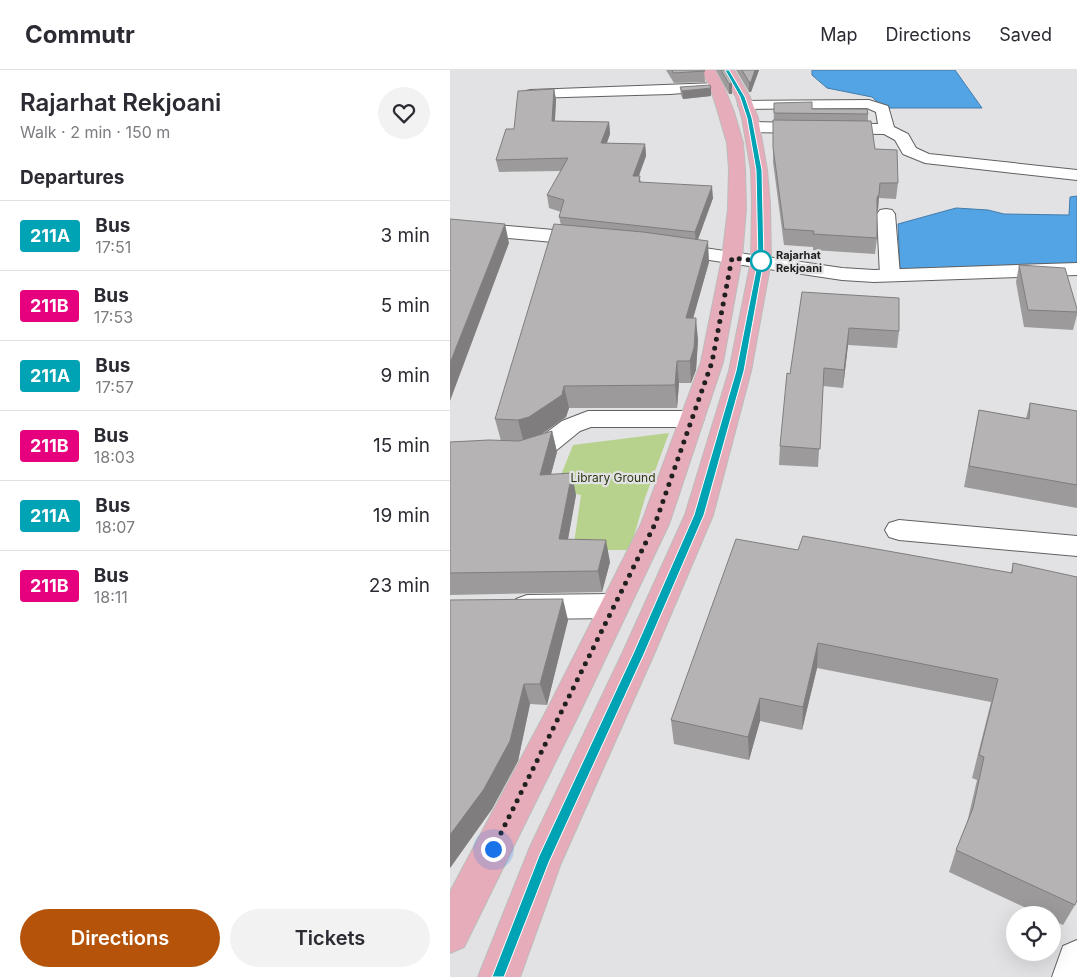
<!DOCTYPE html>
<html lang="en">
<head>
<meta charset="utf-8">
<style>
	body { margin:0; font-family:Inter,sans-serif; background:#f2f2f3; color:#2b2b33; height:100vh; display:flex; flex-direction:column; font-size:19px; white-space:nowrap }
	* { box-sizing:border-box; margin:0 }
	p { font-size:16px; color:#7c7c81 }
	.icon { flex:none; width:28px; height:28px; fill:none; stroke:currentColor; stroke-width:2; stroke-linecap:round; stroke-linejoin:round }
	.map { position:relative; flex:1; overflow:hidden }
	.side { display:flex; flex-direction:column; background:#fff; width:450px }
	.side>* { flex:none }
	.badge { padding:0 10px; border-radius:4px; font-size:18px; line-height:32px }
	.fabs { position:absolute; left:556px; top:836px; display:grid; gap:10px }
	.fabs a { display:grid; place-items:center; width:55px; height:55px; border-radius:50%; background:#fff; box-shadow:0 5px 20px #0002; font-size:25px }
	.you { position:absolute; width:25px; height:25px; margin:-12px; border:4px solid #fff; border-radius:50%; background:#1a73e8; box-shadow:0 0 0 8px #1a73e833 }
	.map>.badge { position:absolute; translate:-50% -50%; box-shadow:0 0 0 2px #fff }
	h2 { padding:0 20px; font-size:19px; line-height:45px }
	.round { display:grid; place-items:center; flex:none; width:52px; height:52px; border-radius:26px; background:#f2f2f3 }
	.overview { display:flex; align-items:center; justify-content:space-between; height:85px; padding:0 20px }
	h1 { font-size:24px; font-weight:600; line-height:38px }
	.primary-button { display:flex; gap:10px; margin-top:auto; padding:10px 20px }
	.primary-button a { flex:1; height:58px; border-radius:30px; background:#b45309; color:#fff; font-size:20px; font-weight:600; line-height:58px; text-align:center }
	.primary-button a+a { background:#f2f2f3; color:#2b2b33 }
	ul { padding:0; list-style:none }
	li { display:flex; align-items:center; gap:15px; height:70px; padding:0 20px; border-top:1px solid #e1e1e2 }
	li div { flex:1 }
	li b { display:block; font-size:19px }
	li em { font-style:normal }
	li .badge { min-width:55px; font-weight:700; text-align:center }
	header { display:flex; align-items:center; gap:30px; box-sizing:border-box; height:70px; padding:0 25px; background:#fff; border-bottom:1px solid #e1e1e2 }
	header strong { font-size:24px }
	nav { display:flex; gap:28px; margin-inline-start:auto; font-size:18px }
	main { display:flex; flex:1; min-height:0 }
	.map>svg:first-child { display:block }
	.green { fill:#b7d28c }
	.water { fill:#52a4e4; stroke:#437caa }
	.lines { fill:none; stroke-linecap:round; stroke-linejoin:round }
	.minor-casing { stroke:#616163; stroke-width:2 }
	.tertiary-casing { stroke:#616163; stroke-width:2 }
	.primary-casing { stroke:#bcbcbc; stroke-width:2 }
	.minor { fill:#fff; fill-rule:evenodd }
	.tertiary { fill:#fff; fill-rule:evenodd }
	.primary { fill:#e7acb9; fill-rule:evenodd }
	.wall { fill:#9c9a9a }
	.shaded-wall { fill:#7f7d7d }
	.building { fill:#b5b3b3; stroke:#7f7d7d }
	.line { fill:#00a3b4; stroke:#fff }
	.walk { stroke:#202021; stroke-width:5; stroke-dasharray:0 9 }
	.stop-dot { fill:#fff; stroke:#00a3b4; stroke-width:2.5 }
	.labels { text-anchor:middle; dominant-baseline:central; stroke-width:4.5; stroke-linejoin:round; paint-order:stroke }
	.far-stop-label { font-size:11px; font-weight:bold; fill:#202021; stroke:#e2e2e4; text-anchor:start }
	.park-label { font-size:12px; fill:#2c3913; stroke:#e2e2e4 }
</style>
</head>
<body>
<header>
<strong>Commutr</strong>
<nav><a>Map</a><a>Directions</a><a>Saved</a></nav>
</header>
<main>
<section class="side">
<div class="overview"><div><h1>Rajarhat Rekjoani</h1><p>Walk · 2 min · 150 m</p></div><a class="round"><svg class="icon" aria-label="heart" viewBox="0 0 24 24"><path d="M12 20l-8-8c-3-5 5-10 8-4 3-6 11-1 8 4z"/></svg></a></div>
<h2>Departures</h2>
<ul>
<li><span class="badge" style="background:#00a3b4;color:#fff">211A</span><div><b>Bus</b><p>17:51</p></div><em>3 min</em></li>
<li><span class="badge" style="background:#e6007e;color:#fff">211B</span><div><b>Bus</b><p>17:53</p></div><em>5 min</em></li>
<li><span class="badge" style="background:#00a3b4;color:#fff">211A</span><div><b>Bus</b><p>17:57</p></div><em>9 min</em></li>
<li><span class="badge" style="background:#e6007e;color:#fff">211B</span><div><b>Bus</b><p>18:03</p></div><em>15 min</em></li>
<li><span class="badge" style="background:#00a3b4;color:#fff">211A</span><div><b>Bus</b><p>18:07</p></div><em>19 min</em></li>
<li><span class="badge" style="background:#e6007e;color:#fff">211B</span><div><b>Bus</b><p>18:11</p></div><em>23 min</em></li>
</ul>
<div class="primary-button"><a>Directions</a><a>Tickets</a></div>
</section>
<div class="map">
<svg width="627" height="907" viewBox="0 0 627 907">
	<rect width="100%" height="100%" fill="#e2e2e4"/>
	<path class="green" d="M219,363L195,428L180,480H123L131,425L105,420L123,375Z"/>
	<path class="water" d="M362,0H505L532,38H434L422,27L377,18L362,5Z
		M627,126V193L450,199L448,154L506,138L538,140L554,144L619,145L620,127Z"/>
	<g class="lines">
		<g class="minor-casing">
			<path id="minor" d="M267,13L272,14L274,17L272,20L220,24L81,28L76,27L74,24L76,21L81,20Z
				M419,30L438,36L444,57L458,64L466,78L479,84L627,100V110L475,93L453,84L445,70L434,64L302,62L297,60L294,57L297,54L302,52L428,54L426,42L417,38L295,39L290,38L288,35L290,32L295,31Z
				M436,139L442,140L445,144L450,205L447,209L440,211L433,209L430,205L427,144L430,140Z
				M138,341H242L251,344L254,349L251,354L242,357H141L130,361L103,383L74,391L27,389L0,392V376L27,373L74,375L85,371L112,351Z
				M449,450L627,466V486L449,470L439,467L435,460L439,453Z
				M163,524L174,528L178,536L174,544L163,548L77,549L66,545L62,537L66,529L77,525Z"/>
		</g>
		<g class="tertiary-casing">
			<path id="tertiary" d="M0,151L138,163L145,165L147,169L145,173L138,175L0,163Z
				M220,173L392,198L424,200L627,193V205L424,212L392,210L213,183L210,179L213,175Z
				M627,870V907H602L613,876Z"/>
		</g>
		<g class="primary-casing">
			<path id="primary" d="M251,0H265L274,17L284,42L293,73L295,99L296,139L292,188L273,292L219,454L129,644L14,877L0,883V822L100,634L191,454L251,292L272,188L278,139L279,99L277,73L268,42L260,17Z
				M270,0H284L300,27L308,48L317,100L320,133L321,191L301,301L263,445L204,584L111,793L70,907H28L80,777L172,584L235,445L279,301L301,191L302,133L301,100L292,48L286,27Z"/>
		</g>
		<use href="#minor" class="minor"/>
		<use href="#tertiary" class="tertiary"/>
		<use href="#primary" class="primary"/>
	</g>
	<path class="wall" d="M216,0H254L255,12L224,13Z
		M266,0H275L282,24H279Z
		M286,0H309L301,22H299Z
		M230,17L261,26L233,29L231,25Z
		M104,19L106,30L105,51L159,52L160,64L157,73L195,74L196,86L189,106L191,112L263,128L248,169L259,192L243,248L248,270L246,300L241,313H229L227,338H119L116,347L92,364L102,361L107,382L101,404L126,425L118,469L160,492L152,522L0,525V372L51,371L45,349L111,155L109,147L111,142L99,138L97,125L111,101L49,102L46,90L64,59Z
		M324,33L362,39L418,44V51L425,79L448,113L446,129L429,128L428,140L427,142V168L425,184L363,180V177L334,175L323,92Z
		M569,195L627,239V245L623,260L574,257L566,212Z
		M352,222L449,261L447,278L398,275L393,318L373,316L368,397L329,395L330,376Z
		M580,333L627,341V438L514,417L529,340L576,348Z
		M348,480L561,503L563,493L625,835L613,855L602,850V845H591L499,802L506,780L517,753L527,710L522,708L541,632L367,598L352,660L310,651L299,690L224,674L221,650Z
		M0,530L118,550L97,635L80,634L68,691L42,739L0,798Z"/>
	<path class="shaded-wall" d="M305,0H309L301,22H299V12Z
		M282,13V24H279V14Z
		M261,18V26L233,29L232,21Z
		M104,19L106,30L104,62L102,51Z
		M159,52L160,64L152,85L151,73Z
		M195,74L196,86L184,118L183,106Z
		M262,116L263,128L246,175L245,162Z
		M429,124L428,140L425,144L427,128Z
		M55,154L59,173L0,331V293Z
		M258,171L259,192L237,270L236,248Z
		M246,248L248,270L246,300L241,313L240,291Z
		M399,258L398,275L393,318L394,300Z
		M227,291L229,313L227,338L225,315Z
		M114,316L119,338L116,347L84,369L74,373L68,350Z
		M102,361L107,382L95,426L90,405Z
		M122,403L126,425L114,491L109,469Z
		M156,470L160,492L152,522L148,501Z
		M113,529L118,550L97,635L90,614Z
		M368,573L367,598L352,660L353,637Z
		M74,614L80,634L68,691L42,739L0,798V765Z
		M310,628V651L299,690L298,667Z"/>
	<path class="building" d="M222,0H254L255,1L223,3Z
		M271,0H275L282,13L279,14Z
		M292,0H305L301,12H299Z
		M260,15L261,18L232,21L230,17Z
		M104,19L102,51L159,52L151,73L195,74L183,106H190L189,112L262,116L245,162L109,147L114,130L97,125L118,88L46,90L56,59H64L68,21Z
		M362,32V39H417L418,44L324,43V33Z
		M323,50L421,51L425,79L447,80L448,113H430L429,124L427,128V168L363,164L364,161L334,159L323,77Z
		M0,149L55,154L0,293Z
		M104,154L193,162L258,171L236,248H246L244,278L240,291H227L225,315L114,316L112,325L79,347L68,350L45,349Z
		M569,195L615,198L627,239V242L578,240Z
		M352,222L449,228V261L399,258L394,300L374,298L370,379L330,376L337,303L340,304Z
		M580,333L627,341V415L519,396L529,340L579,349Z
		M102,361L90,405L122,403L109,469L156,470L148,501L0,503V372L39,370L69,371Z
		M353,466L562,503L563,493L627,507V830L625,835L506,780L523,738L534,687L529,685L548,609L368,573L353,637L310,628L298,667L221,650L286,469L348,480Z
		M113,529L90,614H74L60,671L34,719L0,765V530Z"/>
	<path class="line" d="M275,0H279L295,27L302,48L312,100L314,190L294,301L254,445L194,584L99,792L54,907H42L89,786L183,584L244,445L286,301L308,190L306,100L297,48L290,27Z"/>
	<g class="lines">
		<path class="walk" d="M43,779L205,454L262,292L282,188L311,191"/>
	</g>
	<circle class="stop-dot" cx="311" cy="191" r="10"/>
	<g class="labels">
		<g class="far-stop-label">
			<text x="326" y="185">Rajarhat<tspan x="326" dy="13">Rekjoani</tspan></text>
		</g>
		<g class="park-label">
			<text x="163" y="407">Library Ground</text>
		</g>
	</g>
</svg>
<div class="fabs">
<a><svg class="icon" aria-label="locate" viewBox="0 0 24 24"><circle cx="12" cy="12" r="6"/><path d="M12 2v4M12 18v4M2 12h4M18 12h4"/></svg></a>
</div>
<div class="you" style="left:43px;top:779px"></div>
</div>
</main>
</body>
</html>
